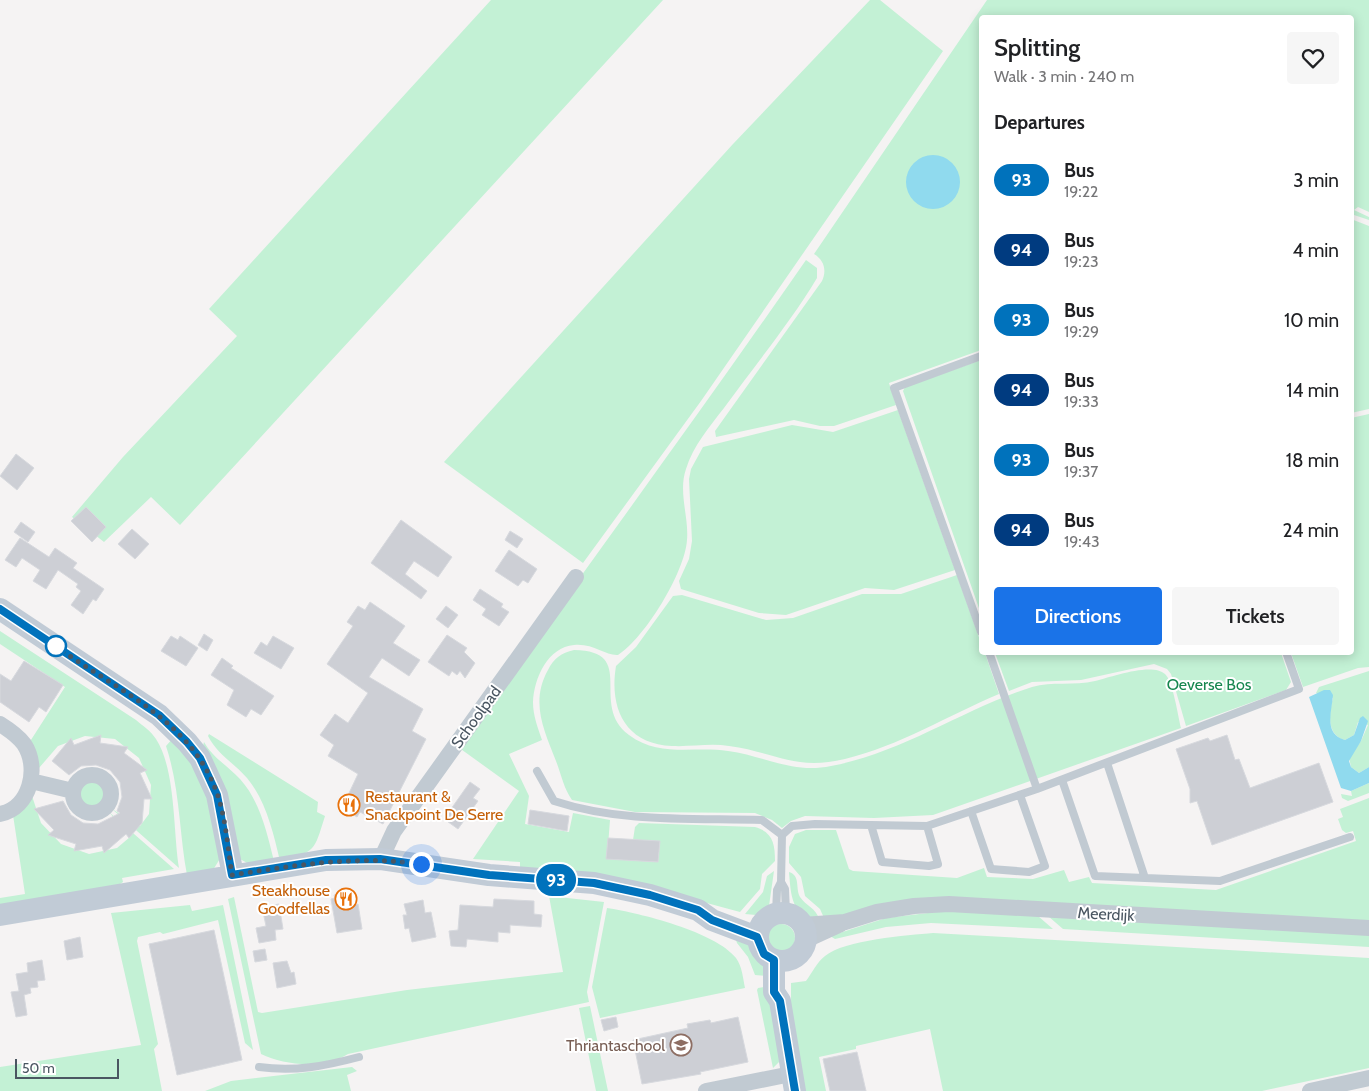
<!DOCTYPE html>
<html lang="en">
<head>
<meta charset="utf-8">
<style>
	body { margin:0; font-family:Cabin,sans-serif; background:#f6f6f6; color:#202124; height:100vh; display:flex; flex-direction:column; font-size:19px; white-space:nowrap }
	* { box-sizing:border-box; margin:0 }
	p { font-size:16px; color:#757577 }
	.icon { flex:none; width:28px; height:28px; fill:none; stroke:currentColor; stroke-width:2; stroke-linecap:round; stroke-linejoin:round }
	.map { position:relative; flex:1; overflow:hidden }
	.panel { position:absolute; left:979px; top:15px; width:375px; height:640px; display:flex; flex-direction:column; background:#fff; border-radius:5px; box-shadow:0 2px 12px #0003 }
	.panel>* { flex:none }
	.badge { padding:0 10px; border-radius:16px; font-size:18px; line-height:32px }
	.scale { position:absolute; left:15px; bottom:12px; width:104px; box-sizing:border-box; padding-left:5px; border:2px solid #4a5661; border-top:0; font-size:14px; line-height:18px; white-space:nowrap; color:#4a5661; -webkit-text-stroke:4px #fff; paint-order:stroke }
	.you { position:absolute; width:25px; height:25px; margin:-12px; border:4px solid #fff; border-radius:50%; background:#1a73e8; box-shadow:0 0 0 8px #1a73e833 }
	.map>.badge { position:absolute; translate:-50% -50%; box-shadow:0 0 0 2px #fff }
	h2 { padding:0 15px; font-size:19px; line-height:45px }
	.round { display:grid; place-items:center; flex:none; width:52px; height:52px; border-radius:5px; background:#f6f6f6 }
	.summary { display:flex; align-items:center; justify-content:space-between; height:85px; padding:0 15px }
	h1 { font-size:24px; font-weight:600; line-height:38px }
	.cta { display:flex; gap:10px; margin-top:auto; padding:10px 15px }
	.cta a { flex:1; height:58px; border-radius:5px; background:#1a73e8; color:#fff; font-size:20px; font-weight:600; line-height:58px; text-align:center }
	.cta a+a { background:#f6f6f6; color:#202124 }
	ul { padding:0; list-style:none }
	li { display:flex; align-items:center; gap:15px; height:70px; padding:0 15px }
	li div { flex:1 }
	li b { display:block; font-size:19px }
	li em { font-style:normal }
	li .badge { min-width:55px; font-weight:700; text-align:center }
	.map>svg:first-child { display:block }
	.green { fill:#c3f1d5 }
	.water { fill:#90daee }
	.building { fill:#cdcfd5; stroke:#d7d9de }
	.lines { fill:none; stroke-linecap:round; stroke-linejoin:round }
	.lane { stroke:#c1cad2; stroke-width:8 }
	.street { stroke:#c1cad2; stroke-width:16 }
	.secondary { stroke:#c1cbd6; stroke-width:22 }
	.line-casing { stroke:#fff; stroke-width:11 }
	.line { stroke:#0072bc; stroke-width:8 }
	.walk { stroke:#4a5661; stroke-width:5; stroke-dasharray:0 9 }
	.stop-dot { fill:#fff; stroke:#0072bc; stroke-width:2.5 }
	.labels { text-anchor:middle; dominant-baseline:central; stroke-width:4; stroke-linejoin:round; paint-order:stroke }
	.park-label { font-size:16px; fill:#17864f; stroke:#fff }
	.street-label { font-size:16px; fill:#4a5661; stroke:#fff }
	.food-label { font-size:16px; fill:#c56008; stroke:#fff; text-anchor:start }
	.education-label { font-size:16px; fill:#785e54; stroke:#fff; text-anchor:end }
</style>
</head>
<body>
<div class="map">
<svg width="1369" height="1091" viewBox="0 0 1369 1091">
	<rect width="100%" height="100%" fill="#f5f3f3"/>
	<path class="green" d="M491,0H663L180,525L151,497L104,542L72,517L123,457L237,336L209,309Z
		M870,0H880L943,51L701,401L583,563L444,462L733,144Z
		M987,0H1369V212L1358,207L1354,210L1369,217V220L1351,214V18H981V350L889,383L896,405L834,426H820L794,420L716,437L715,431L822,281C827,270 824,260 814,254Z
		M1351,219L1369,226V409L1351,413Z
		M806,260L817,268V278C790,323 755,365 724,408C710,426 693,446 686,469C678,492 689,517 687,540C685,572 645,638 618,655C606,656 593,643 574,645C548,647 534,678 533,702C533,716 538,728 542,740L509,754L529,796L525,824L569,832L573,813L610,820L607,859L658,862L660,842L633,840L635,827L639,823L755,827C773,832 775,844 775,861L762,874L760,889L740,912L677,895L520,868V862L473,859L519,791L458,747C574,585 692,424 806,260Z
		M981,360V614L903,391L905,387Z
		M898,410L955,570L894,590L865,588L786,615L759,613L681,589L679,581L689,559L692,541L689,479L691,469L703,447L792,425L833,432Z
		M1369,414V667L1358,668L1303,687L1291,653L1351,652V418Z
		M957,575L981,643V652L985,653L999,694C949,715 899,746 845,759C794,771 775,752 729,746C710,743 691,747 672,746C625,744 609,708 616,666L636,647L673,596L682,595L766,620L793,618L862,594H901Z
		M0,631L136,720C143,726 151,731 156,739C176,770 173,831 179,868L112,809L140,826L149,814L151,785L139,758L115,739L85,736L58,746L39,768L29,743L65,687L0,644Z
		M574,650C639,651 588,704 629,735C660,758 693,746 728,751C765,756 792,774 831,766C902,753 963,709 1032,687C1052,681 1074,686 1095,681C1111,677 1152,662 1165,674C1173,681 1178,716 1181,728L933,815L874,818L805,816L791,821L782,828L772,820L755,813L635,812L572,800C564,789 561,774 556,761C544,730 530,702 548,670C554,658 561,653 574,650Z
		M995,653H1281L1291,682L1286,690L1186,726L1171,674L1167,669L1154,664L1081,680L1032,682L1009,691Z
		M1369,671V767L1359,773L1351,767L1349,757L1361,741L1368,725L1358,722L1354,735L1345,740C1326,735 1329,713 1333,698L1316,693L1319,687Z
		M209,734L318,802L317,812L325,816C314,851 316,852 280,861C273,832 266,801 247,778C234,763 218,755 208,736Z
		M174,737L204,778L221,857L213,870L187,875C179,832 180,788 166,746Z
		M204,742C213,758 228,766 240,779C260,801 267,833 274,861L249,864L240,859L202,750Z
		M78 794a14 14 0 1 1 28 0a14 14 0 1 1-28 0Z
		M1369,783V793L1348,801L1342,798L1341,794L1352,796L1351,791Z
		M32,796L41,823L61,844L89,854L117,848L130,837L109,812L174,869L122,878L123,882L111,890L0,909V898L25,894L13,815Z
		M1369,798V921L960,898L824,918L820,909L805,896L801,877L789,863V847L795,834L806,830H836L849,869L853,871L957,878L984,868L987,877L1033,879L1064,870L1069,882L1089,877L1092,883L1216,890L1356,841L1353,831L1346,833L1342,830L1338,819L1343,817L1340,809Z
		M774,871L769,906L756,915L745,914L763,892L767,876Z
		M789,872C801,876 795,888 800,897C806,906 816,908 819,919C791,917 791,895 789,872Z
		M549,896L604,902L587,992L589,1002L348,1054C324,1069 286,1066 261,1054L228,899L234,897L258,1012L262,1013L407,990L563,972Z
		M190,905L192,911L223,905L253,1050L245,1043L218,920L163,934L160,932L138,937L137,941L158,1044L154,1049L162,1091H0V1067L141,1045L111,913Z
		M607,908C640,913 716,932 736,958C742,966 743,978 745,988L600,1018L592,987Z
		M953,910L1038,916L1053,929L931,923L886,927L835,939L830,936L886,918Z
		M1048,916L1369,935V947L1063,929Z
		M767 938a14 14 0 1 1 28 0a14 14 0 1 1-28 0Z
		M933,933L1369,958V1068L1262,1091H943L930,1029L856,1046V1049L819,1057L826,1091H804L791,1006V983L806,981C812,973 817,962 825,956C844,940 908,935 933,933Z
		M735,937C739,939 747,941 750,944C755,949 766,970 768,976L755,975L748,957L737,943Z
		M769,986L780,1061L773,1068L757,990L758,988Z
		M590,1006L608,1091H596L579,1008Z
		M352,1067L357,1071L347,1075L351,1091H205L231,1081Z"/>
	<path class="water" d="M906 182a27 27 0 1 1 54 0a27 27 0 1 1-54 0Z
		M1324,690H1330L1333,695C1332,711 1323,734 1345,740L1354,735L1360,718L1363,716L1368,721L1361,741L1349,761L1351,767L1359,773L1369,767V783L1351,791L1341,788L1309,697Z"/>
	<path class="building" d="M16,454L34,468L17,490L0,476Z
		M86,507L106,527L92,542L71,521Z
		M401,520L452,557L438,577L414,561L405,574L427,591L421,599L371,563Z
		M21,522L35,532L28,542L14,532Z
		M132,529L149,544L135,559L118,544Z
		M510,531L523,539L517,548L505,540Z
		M20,538L49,557L55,548L77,563L73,568L104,589L96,601L93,599L83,614L71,605L81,591L76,587L78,584L58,570L46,589L33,581L40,570L22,558L16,567L5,560Z
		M509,550L537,569L528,583L523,580L518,586L495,571Z
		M480,589L503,604L501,607L509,612L499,626L482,615L486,609L473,600Z
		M370,602L405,626L393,643L420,660L409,676L382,658L369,677L423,709L412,731L426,739L383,824L360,812L357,817L342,808L358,774L328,756L334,745L320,735L335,714L348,723L368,693L327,664L353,626L347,622L358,606L365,610Z
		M446,606L458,615L448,628L436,619Z
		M204,634L213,640L207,651L198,645Z
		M447,635L467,648L464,652L475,663L465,678L460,671L457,675L452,671L449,676L428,662Z
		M171,636L178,640L180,636L198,648L186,666L161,651Z
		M273,636L294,648L281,669L254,653L261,642L267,646Z
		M222,658L233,666L231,668L274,696L261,715L251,709L246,717L227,705L234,690L211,675Z
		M24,661L63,685L46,712L39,707L29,722L0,702V674L11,681Z
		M101,735L100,743L128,747L124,753L147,770L140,773L152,799H144L142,823L129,838L126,834L104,853L102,846L74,851L76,844L48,835L54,830L34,809L63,801L71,815L83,823L98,824L120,813L117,811L122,797L120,782L110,770L96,765L81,766L69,775L52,761L71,738L74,745Z
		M1227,735L1235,760L1239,759L1250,788L1319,763L1333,802L1212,845L1197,801L1190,803V789L1176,749L1208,738L1210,741Z
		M470,782L480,789L473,798L478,801L458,829L444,819Z
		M530,810L569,816L567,831L528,824Z
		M608,838L660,841L658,862L606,859Z
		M353,892L355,905L358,904L362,929L337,933L331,899L335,898L334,895Z
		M494,899L534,901V914L542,915L541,927L510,925V933L498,932V942L467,939L466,947L451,946L449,931L458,930L460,905L493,907Z
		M423,900L425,913L431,912L436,937L412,942L409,928L405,929L403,915H407L404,904Z
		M279,904L283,929L275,930L276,940L259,943L256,928L266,926L262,907Z
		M214,930L242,1060L177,1075L149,944Z
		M80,937L83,957L67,960L64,941Z
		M265,949L267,960L255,962L253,951Z
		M42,960L45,980L37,981L38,987L30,988L31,993L24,995L27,1015L16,1017L11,992L19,991L16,974L28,972L27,963Z
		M287,961L291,973L294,972L296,984L277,988L273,963Z
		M616,1017L618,1027L604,1031L601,1020Z
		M738,1017L748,1062L700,1072L701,1074L642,1084L633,1040L688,1028L687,1024L710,1020L711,1023Z
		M857,1052L866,1091H830L823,1059Z"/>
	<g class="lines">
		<path class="lane" d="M981,356L894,388L981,632
			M989,652L1037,789
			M1107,763L1145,878
			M537,771L554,801C621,823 693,818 762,820L782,835
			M1062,780L1095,876L1220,881L1350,837
			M971,811L991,869L1029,872L1045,866L1020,795
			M871,825L882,862L929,866L938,864L927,826
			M781,882L785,889L786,913
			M776,913L777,890L781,882L782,835L792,826L815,824L927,826L1037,789L1299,689L1286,652
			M259,1067C295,1072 325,1066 359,1057"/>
		<path class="street" d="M0,724C8,729 18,736 24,744C40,768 30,808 0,814
			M73 794a19 19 0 1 1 38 0a19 19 0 1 1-38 0Z
			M31,781L73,791
			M381,859L394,831L576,577
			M803,925L845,922L877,912L914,906L949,904L1369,928
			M806,940L841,924
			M706,1091L791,1074
			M1310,1091L1369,1078"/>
		<path class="secondary" d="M0,609L159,715L187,742L200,758L217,795L233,875
			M758 937a24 24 0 1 1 48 0a24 24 0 1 1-48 0Z
			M0,915L326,860L381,859L489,875L594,883L650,895L698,910L712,920L757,937
			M774,960V992L780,1001L795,1091"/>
	</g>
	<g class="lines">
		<g class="line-casing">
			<path id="line" d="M0,609L159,715L187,742L200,758L217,795L232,875L326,860L380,859L489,875L594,883L650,895L698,910L712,920L757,937L764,954L774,960V992L780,1001L795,1091"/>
		</g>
		<use href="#line" class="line"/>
		<path class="walk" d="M56,646C115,690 193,720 218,796C226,821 228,849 232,875C296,865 357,855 421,864"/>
	</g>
	<defs>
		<g id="restaurant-ring" transform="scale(1.125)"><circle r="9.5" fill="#fff" stroke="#e8710a" stroke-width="1.5"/><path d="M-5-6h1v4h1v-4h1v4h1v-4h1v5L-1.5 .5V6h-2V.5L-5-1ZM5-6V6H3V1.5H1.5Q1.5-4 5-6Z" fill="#e8710a"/></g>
		<g id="school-ring" transform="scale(1.125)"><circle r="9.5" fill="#fff" stroke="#8d6e63" stroke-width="1.5"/><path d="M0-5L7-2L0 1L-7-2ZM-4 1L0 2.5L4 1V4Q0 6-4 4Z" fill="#8d6e63"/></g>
	</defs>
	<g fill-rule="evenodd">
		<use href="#restaurant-ring" x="349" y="805"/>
		<use href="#restaurant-ring" x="346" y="899"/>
		<use href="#school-ring" x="681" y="1045"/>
	</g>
	<circle class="stop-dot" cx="56" cy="646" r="10"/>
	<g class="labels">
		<g class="park-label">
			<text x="1209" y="684">Oeverse Bos</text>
		</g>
		<g class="street-label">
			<text transform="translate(476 717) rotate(-54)">Schoolpad</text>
			<text transform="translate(1106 914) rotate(3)">Meerdijk</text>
		</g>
		<g class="food-label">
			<text x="365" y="796">Restaurant &amp;<tspan x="365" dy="18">Snackpoint De Serre</tspan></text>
			<text x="330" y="890" text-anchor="end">Steakhouse<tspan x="330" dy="18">Goodfellas</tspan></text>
		</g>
		<g class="education-label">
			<text x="665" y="1045">Thriantaschool</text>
		</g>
	</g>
</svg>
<div class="scale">50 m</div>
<div class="you" style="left:421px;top:864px"></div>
<b class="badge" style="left:556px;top:880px;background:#0072bc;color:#fff">93</b>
<section class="panel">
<div class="summary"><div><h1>Splitting</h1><p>Walk · 3 min · 240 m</p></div><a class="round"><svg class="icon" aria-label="heart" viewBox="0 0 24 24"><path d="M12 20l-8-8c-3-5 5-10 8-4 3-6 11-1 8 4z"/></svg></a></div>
<h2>Departures</h2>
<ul>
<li><span class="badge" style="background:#0072bc;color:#fff">93</span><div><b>Bus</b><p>19:22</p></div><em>3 min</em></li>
<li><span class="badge" style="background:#003b80;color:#fff">94</span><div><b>Bus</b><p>19:23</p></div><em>4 min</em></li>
<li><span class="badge" style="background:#0072bc;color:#fff">93</span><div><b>Bus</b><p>19:29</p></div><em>10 min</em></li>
<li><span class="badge" style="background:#003b80;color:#fff">94</span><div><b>Bus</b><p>19:33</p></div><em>14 min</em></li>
<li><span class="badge" style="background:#0072bc;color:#fff">93</span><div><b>Bus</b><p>19:37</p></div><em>18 min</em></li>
<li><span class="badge" style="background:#003b80;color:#fff">94</span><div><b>Bus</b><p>19:43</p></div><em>24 min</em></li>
</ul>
<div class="cta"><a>Directions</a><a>Tickets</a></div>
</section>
</div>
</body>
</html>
